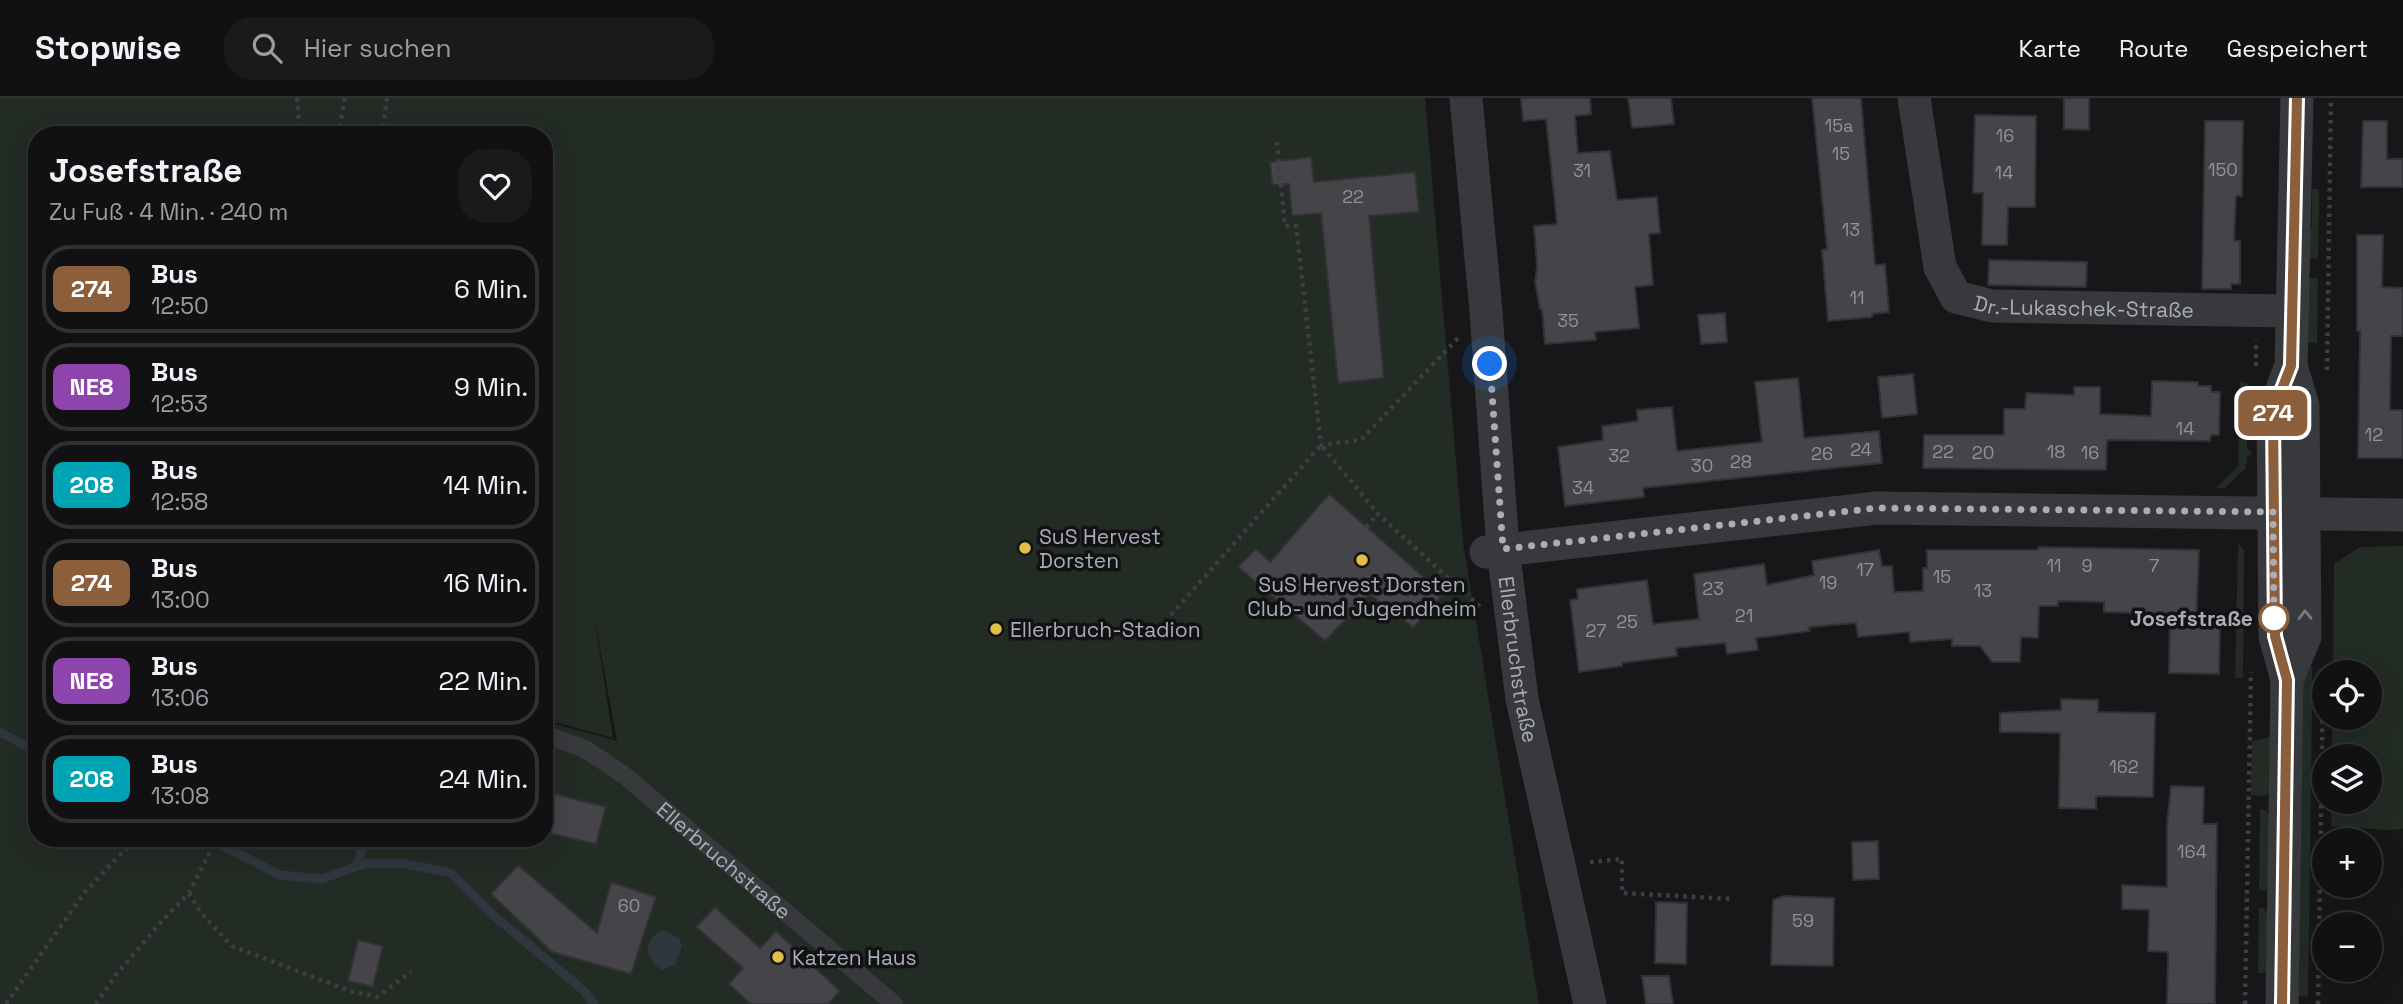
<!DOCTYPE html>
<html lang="de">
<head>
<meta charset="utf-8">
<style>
	body { margin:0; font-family:"Space Grotesk",sans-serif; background:#1a1a1c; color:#f1f3f6; height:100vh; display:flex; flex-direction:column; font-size:26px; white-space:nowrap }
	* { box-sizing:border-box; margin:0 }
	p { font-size:23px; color:#9c9da0 }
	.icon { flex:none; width:38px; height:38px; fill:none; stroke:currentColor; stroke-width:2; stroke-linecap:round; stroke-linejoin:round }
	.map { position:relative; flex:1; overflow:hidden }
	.details { position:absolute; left:28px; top:28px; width:525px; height:721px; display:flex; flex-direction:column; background:#111113; border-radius:28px; box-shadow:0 7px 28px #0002,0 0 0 2px #303133 }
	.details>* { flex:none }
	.badge { padding:0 14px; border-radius:10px; font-size:24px; line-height:46px }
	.controls { position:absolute; left:2312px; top:562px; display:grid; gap:14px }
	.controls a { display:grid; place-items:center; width:70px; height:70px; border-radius:50%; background:#111113; box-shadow:0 7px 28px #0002,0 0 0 2px #303133; font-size:35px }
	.you { position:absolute; width:35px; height:35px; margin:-18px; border:5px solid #fff; border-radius:50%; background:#1a73e8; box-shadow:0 0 0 10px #1a73e833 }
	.map>.badge { position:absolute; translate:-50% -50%; box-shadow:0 0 0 4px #fff }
	.round { display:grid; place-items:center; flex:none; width:74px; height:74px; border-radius:28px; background:#1a1a1c }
	.summary { display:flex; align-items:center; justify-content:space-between; height:119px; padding:0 21px }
	h1 { font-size:33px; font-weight:700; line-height:52px }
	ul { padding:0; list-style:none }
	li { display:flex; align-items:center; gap:21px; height:88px; margin:0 14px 10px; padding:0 7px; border:4px solid #303133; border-radius:28px }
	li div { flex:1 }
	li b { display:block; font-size:26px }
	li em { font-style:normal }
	li .badge { min-width:77px; font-weight:700; text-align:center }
	header { display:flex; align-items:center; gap:42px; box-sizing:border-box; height:98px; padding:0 35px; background:#111113; border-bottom:2px solid #303133 }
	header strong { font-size:33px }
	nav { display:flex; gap:38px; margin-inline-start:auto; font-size:24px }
	.search { width:490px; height:63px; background:#1a1a1c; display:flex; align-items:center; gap:18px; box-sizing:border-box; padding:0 24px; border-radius:28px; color:#9c9da0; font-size:26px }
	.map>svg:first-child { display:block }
	.green { fill:#232b25; fill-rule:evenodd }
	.water { fill:#30363e }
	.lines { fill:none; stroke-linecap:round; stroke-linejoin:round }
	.stream { stroke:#30363e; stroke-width:9 }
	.building { fill:#444449; stroke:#323135; stroke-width:2 }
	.path { stroke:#3e3f44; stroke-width:4.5; stroke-dasharray:3.5 5; stroke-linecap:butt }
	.service { stroke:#38393d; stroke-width:18 }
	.minor { stroke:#38393d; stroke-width:33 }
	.oneway { stroke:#777980 }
	.line-casing { stroke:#fff; stroke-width:16 }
	.line { stroke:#8b5e3c; stroke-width:10 }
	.walk { stroke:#aaadb7; stroke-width:7; stroke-dasharray:0 12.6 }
	.poi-dot { fill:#e2bf46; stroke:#121214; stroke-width:2.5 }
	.stop-dot { fill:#fff; stroke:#8b5e3c; stroke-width:3.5 }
	.labels { text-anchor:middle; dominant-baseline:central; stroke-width:7; stroke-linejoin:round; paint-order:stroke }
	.number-label { font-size:18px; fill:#90939c }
	.street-label { font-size:21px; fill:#aaadb7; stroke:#121214 }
	.poi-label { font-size:21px; fill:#aaadb7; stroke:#121214; text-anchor:start }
	.stop-label { font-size:21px; font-weight:bold; fill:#aaadb7; stroke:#121214; text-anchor:end }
</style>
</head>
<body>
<header>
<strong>Stopwise</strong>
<div class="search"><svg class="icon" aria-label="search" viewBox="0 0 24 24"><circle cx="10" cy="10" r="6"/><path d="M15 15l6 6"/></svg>Hier suchen</div>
<nav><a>Karte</a><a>Route</a><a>Gespeichert</a></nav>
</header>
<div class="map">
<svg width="2403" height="906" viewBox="0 0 2403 906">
	<rect width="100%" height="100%" fill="#171719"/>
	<path class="green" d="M0,0H1425L1463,445L1539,906H0ZM37,37H544V621L613,640L593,511L617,643L544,623V740H37Z
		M2312,91H2319L2318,160L2308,161V139L2312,129Z
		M2307,180H2318L2317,245H2307Z
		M2240,284L2247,285L2253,293L2247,298L2248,320L2252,325L2248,329L2247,350L2252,355L2247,359L2246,370L2225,390H2216L2238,368Z
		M2238,445L2244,452L2243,580H2235Z
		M2403,448V731L2386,732L2331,728L2332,704H2370V658H2332V620H2370V574H2333L2334,466L2360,449Z
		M2312,568V609L2308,899L2296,897L2301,577Z
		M2269,639L2274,642L2273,694L2264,698L2251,697L2252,643Z
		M2260,711H2264L2273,721L2268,788L2264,793L2259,792Z
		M2259,810H2263L2271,820V875H2258Z"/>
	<path class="water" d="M663,832L679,840L682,848L675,867L662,872C643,861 643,841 663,832Z"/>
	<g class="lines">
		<path class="stream" d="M0,634L37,654
			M225,749L280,777L321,781L367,765H400L451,775L494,818L582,891L594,906
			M356,768L366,740"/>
	</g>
	<path class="building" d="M1521,0H1590L1591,16L1575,18L1578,55L1610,53L1617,102L1657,99L1660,135L1649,136L1653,187L1635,189L1639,230L1595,234L1596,242L1545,246L1542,211H1540L1535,184L1537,168L1534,128L1557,126L1546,21L1523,23Z
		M1628,0H1671L1674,26L1632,30Z
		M1812,0H1861L1875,167L1885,166L1889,214L1872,216V219L1828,223L1822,152L1827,151Z
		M2064,0H2089V32L2064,31Z
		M1975,17L2036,18L2035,109H2008L2007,147H1982L1983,95H1973Z
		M2205,23H2243L2242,98H2236L2234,142L2240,143V186H2231V191H2202Z
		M2363,23H2387V61H2403V89H2361Z
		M1311,59L1314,84L1415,74L1419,114L1369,118L1384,280L1338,285L1321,115L1292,118L1289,86L1272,87L1270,64Z
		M2357,137H2383L2382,189L2403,190V238H2391L2390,308V312H2403V360H2358L2360,233H2357Z
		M1989,162L2087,164L2086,189L1988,187Z
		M1725,215L1727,244L1701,246L1698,217Z
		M1913,276L1917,316L1882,320L1878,279Z
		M1798,280L1804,340L1879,333L1882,365L1643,390L1644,399L1565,408L1558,349L1603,342L1602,328L1638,323L1637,312L1672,309L1677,353L1762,344L1755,284Z
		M2152,283L2198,284V288H2211V294H2220L2219,337H2211L2210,343L2107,342L2106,372L1923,370L1924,337H2004V311H2025L2026,295L2074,297V289H2100V316L2151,318Z
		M1329,396L1443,496L1413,530L1385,506L1384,508L1370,496L1325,543L1238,469L1256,451L1270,464Z
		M2038,449L2199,452L2196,526L2220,527L2219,576L2169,575L2170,516L2104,514V504L2058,503V508H2039L2038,540L2021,539L2020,564H1992L1980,548H1952V541L1910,544L1909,534L1858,539L1856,525L1809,529L1810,533L1756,540L1758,552L1727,556L1725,545L1676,550L1677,558L1622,565V568L1579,574L1570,502L1578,501L1577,491L1647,482L1653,526L1699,521L1694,476L1764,466L1767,487L1814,477L1812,463L1879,452L1882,468H1892L1894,494L1923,493V470H1927V452H2038Z
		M2061,601L2098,602V614L2155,615L2153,699L2096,698V711L2059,710L2060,635L2000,634V615L2061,612Z
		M2171,688L2204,689L2203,726H2217L2215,906H2167L2168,854L2148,853L2149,812L2122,811V787L2167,789V727Z
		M555,696L606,709L596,746L544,734V707L552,709Z
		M1878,743L1879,781L1853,782L1852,744Z
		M518,767L597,835L611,784L656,799L631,876L552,854L491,796Z
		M1784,798L1834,800L1833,868L1771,867L1773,802Z
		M1656,804L1687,805L1686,866L1655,865Z
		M715,809L760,850L776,833L840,893L828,906H750L729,886L743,870L696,829Z
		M358,842L383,848L373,889L348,883Z
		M1642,878H1669L1673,906H1646Z"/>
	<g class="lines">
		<path class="path" d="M297,0L300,37
			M338,37L345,0
			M382,37L387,0
			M1277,44L1285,128H1296L1321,347L1361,342L1458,240
			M2256,268V242
			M2327,272L2331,0
			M1366,429L1378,416
			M1171,517L1321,347L1378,416L1480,509
			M1590,764L1622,761V795L1733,801
			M189,795L201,815L232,848L350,893L377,899L411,874
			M6,906L84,795L136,740
			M96,906L116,877L162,823L189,795L217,740
			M2245,906L2251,574
			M2318,906L2323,582"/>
		<path class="service" id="s1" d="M544,636L585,651L624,677L894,906"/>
		<g class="minor">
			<path id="s2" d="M1466,0L1486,213L1503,451L1522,601L1590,906"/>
			<path id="s3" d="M1914,0L1940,169L1956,199L1992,208L2293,213"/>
			<path d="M1486,454L1877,410L2403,417"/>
			<path d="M2287,582L2305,539L2303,307L2291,268L2297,0"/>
			<path d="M2282,906L2287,582L2275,538L2273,314L2291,268"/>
		</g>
	</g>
	<defs><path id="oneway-chevron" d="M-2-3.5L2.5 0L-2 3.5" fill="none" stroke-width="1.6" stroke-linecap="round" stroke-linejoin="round" transform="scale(1.75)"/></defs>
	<use class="oneway" href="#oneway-chevron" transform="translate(2305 517) rotate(-91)"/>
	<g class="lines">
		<g class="line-casing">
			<path id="line" d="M2282,906L2287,582L2275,538L2273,314L2291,268L2297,0"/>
		</g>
		<use href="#line" class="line"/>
		<path class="walk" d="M1490,266L1503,451L1877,410L2273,414L2274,520"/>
	</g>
	<g class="poi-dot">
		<circle cx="1025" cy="450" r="7"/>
		<circle cx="1362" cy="462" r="7"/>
		<circle cx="996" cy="531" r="7"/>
		<circle cx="778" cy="859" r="7"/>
	</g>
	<circle class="stop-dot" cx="2274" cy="520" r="14"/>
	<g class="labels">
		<g class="number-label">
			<text x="1839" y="27">15a</text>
			<text x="2005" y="37">16</text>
			<text x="1841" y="55">15</text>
			<text x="2223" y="71">150</text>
			<text x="1582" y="72">31</text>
			<text x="2004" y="74">14</text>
			<text x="1353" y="98">22</text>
			<text x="1851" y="131">13</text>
			<text x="1857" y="199">11</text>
			<text x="1568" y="222">35</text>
			<text x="2185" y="330">14</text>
			<text x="2374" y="336">12</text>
			<text x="1861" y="351">24</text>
			<text x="1943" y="353">22</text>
			<text x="2056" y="353">18</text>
			<text x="1983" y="354">20</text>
			<text x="2090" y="354">16</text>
			<text x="1822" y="355">26</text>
			<text x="1619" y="357">32</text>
			<text x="1741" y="363">28</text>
			<text x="1702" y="367">30</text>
			<text x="1583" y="389">34</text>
			<text x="2054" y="467">11</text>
			<text x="2087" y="467">9</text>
			<text x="2154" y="467">7</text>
			<text x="1865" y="471">17</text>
			<text x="1942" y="478">15</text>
			<text x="1828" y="484">19</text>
			<text x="1713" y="490">23</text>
			<text x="1983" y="492">13</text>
			<text x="1744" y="517">21</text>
			<text x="1627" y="523">25</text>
			<text x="1596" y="532">27</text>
			<text x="2124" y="668">162</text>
			<text x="2192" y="753">164</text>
			<text x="629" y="807">60</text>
			<text x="1803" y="822">59</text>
		</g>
		<g class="street-label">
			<text stroke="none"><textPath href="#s3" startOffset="334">Dr.-Lukaschek-Straße</textPath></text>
			<text stroke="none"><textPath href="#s2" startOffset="564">Ellerbruchstraße</textPath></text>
			<text stroke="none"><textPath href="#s1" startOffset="222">Ellerbruchstraße</textPath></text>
		</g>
		<g class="poi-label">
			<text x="1039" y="438">SuS Hervest<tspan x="1039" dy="24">Dorsten</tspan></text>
			<text x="1362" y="486" text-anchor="middle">SuS Hervest Dorsten<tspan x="1362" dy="24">Club- und Jugendheim</tspan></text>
			<text x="1010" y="531">Ellerbruch-Stadion</text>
			<text x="792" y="859">Katzen Haus</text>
		</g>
		<g class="stop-label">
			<text x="2253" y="520">Josefstraße</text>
		</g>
	</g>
</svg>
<div class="controls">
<a><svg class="icon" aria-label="locate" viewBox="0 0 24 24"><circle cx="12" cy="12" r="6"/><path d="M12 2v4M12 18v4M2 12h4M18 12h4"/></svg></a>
<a><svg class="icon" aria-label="layers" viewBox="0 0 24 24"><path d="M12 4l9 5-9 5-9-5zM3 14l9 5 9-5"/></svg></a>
<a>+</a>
<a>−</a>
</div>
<div class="you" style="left:1490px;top:266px"></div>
<b class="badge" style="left:2273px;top:315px;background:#8b5e3c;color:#fff">274</b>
<section class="details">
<div class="summary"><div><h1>Josefstraße</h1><p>Zu Fuß · 4 Min. · 240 m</p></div><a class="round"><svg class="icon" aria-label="heart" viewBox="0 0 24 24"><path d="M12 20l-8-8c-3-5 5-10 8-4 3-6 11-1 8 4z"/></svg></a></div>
<ul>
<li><span class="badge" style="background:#8b5e3c;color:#fff">274</span><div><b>Bus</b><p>12:50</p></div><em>6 Min.</em></li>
<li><span class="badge" style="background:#8e44ad;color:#fff">NE8</span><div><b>Bus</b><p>12:53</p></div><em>9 Min.</em></li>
<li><span class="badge" style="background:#00a3b4;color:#fff">208</span><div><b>Bus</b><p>12:58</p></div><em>14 Min.</em></li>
<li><span class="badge" style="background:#8b5e3c;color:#fff">274</span><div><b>Bus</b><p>13:00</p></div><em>16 Min.</em></li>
<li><span class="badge" style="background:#8e44ad;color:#fff">NE8</span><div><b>Bus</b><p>13:06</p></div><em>22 Min.</em></li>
<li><span class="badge" style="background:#00a3b4;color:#fff">208</span><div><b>Bus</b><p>13:08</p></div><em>24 Min.</em></li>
</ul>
</section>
</div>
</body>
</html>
